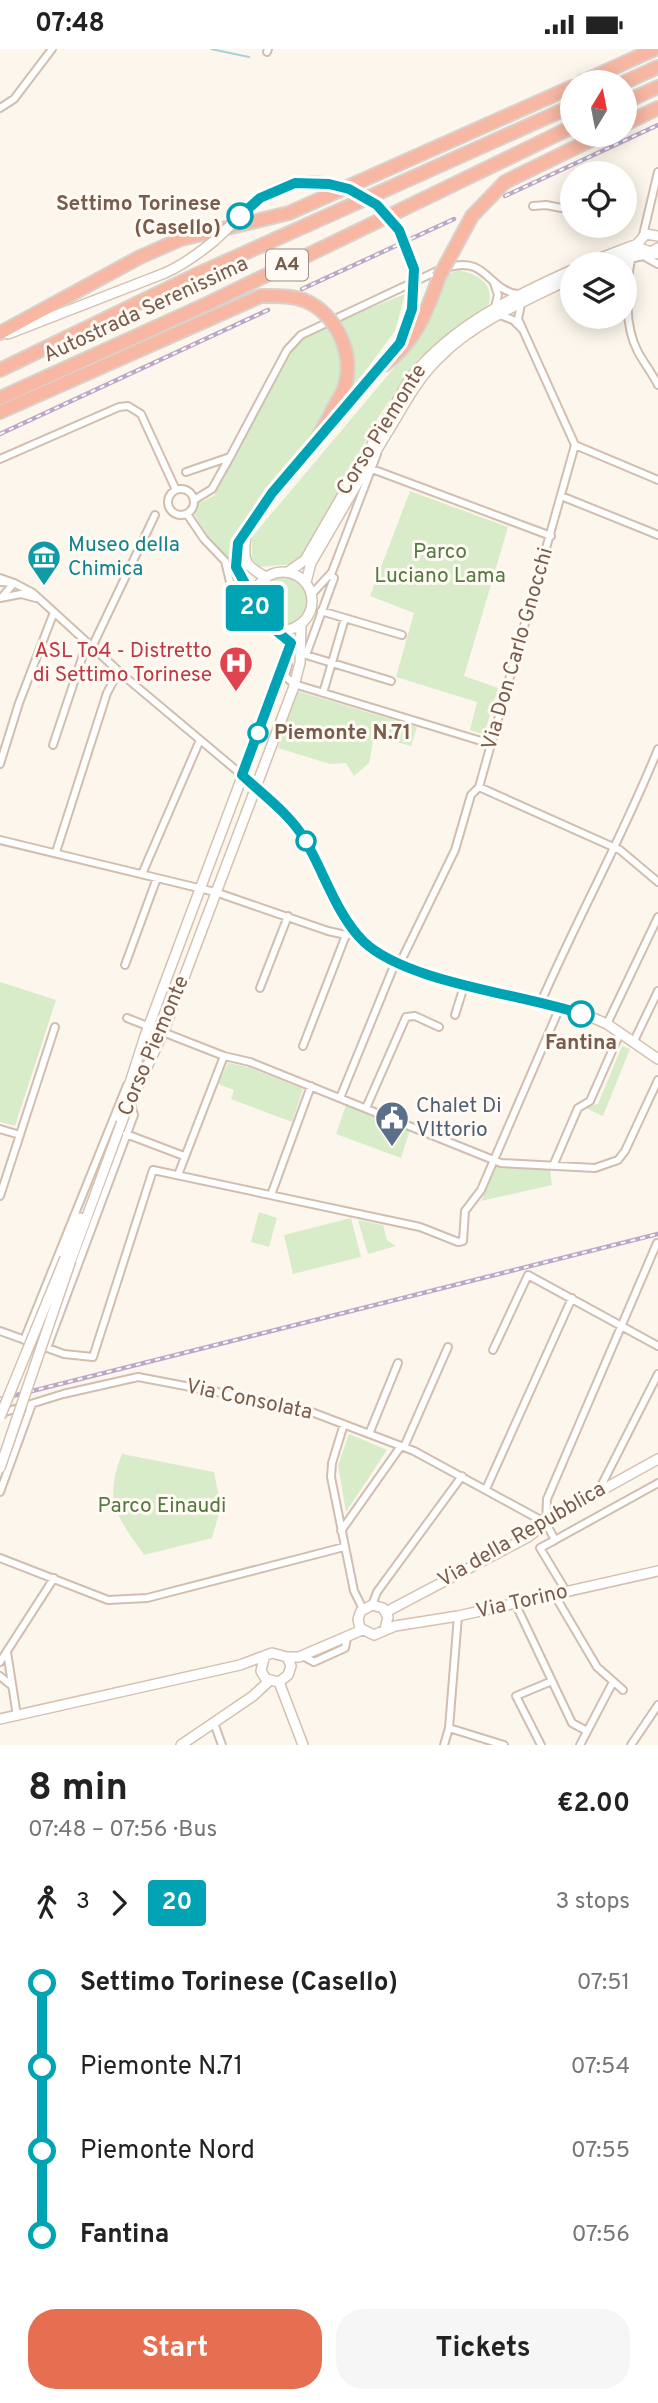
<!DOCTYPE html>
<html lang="en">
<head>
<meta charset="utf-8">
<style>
	body { margin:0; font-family:Overpass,sans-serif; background:#f6f6f6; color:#222; height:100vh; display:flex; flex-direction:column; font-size:26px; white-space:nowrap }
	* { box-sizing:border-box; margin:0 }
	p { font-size:23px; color:#767676 }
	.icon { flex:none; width:38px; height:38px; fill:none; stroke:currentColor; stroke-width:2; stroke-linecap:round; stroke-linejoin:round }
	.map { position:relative; height:1696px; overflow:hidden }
	.side { display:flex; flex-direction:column; background:#fff; flex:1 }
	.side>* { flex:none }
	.badge { padding:0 14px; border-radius:5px; font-size:24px; line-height:46px }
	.needle { width:46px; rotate:10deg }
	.fabs { position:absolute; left:560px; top:21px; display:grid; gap:14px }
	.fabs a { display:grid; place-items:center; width:77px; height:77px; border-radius:50%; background:#fff; box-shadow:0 4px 18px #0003; font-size:35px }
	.map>.badge { position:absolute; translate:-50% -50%; box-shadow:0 0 0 4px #fff }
	.legs { display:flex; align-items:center; gap:10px; height:77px; padding:0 28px; font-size:23px }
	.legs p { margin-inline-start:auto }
	.overview { display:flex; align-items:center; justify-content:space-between; height:119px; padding:0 28px }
	h1 { font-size:38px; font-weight:700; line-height:52px }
	.button { display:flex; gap:14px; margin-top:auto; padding:14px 28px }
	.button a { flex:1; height:80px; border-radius:28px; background:#e76f51; color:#fff; font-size:28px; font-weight:700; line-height:80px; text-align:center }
	.button a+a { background:#f6f6f6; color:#222 }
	ul { padding:0 28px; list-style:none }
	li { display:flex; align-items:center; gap:24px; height:84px; font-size:26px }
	li i { display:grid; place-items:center; width:10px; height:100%; margin:0 9px; background:currentColor }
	li i::after { content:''; width:18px; height:18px; margin:-9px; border:5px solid; border-radius:50%; background:#fff }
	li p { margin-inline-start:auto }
	li:first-child i { background:linear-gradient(#0000 50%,currentColor 0) }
	li:last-child i { background:linear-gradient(currentColor 50%,#0000 0) }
	.status { display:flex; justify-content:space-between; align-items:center; height:49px; padding:0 35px; background:#fff; direction:ltr }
	.status svg { height:19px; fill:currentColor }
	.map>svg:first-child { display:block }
	.green { fill:#d8ecc9 }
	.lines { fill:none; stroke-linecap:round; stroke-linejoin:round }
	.stream { stroke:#a5d3da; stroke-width:2 }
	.street-casing { stroke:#d1beb0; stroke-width:10 }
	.secondary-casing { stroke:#d6c0b0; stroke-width:12 }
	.highway-casing { stroke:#dad1cd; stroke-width:16 }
	.street { stroke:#fff; stroke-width:6 }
	.secondary { stroke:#fff; stroke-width:9 }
	.highway { stroke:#f7b7a3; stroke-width:12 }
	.rail-casing { stroke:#b9a8c9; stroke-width:4.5 }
	.rail { stroke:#fffaf3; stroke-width:2; stroke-dasharray:5; stroke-linecap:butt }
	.secondary-bridge-casing { stroke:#d6c0b0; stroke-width:12; stroke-linecap:butt }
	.highway-bridge-casing { stroke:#dad1cd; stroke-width:16; stroke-linecap:butt }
	.secondary-bridge { stroke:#fff; stroke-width:9 }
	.highway-bridge { stroke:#f7b7a3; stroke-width:12 }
	.line-1-casing { stroke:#fff; stroke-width:16 }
	.line-1 { stroke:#00a3b4; stroke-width:10 }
	.stop-1-dot { fill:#fff; stroke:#00a3b4; stroke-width:3.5 }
	.labels { text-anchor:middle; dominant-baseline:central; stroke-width:6; stroke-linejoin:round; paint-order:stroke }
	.shield { fill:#fffaf3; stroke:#a28b7f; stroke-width:2 }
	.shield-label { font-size:19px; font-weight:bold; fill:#7a5c4d }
	.stop-label { font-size:21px; font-weight:bold; fill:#7a5c4d; stroke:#fffaf3; text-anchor:end }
	.street-label { font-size:21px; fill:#7a5c4d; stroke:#fffaf3 }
	.culture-label { font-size:21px; fill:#0d838f; stroke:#fffaf3; text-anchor:start }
	.park-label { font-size:21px; fill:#537a41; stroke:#fffaf3 }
	.health-label { font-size:21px; fill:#be3a42; stroke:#fffaf3; text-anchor:end }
	.service-label { font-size:21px; fill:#4e5e75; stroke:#fffaf3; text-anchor:start }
</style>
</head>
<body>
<div class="status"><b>07:48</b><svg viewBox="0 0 49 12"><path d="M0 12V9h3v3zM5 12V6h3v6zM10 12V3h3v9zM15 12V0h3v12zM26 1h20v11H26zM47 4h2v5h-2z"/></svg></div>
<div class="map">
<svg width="658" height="1696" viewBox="0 0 658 1696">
	<rect width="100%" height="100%" fill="#fdf6ec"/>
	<path class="green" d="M459,221C477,225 494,234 489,255L418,310L379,367L302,510L294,515L259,518L252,510V488L414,295L448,225Z
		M405,245L395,282L349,344L352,303L338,272Z
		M327,275C335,289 342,304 342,320C341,373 263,454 230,495L244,548L239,547L222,502L209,489L194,465L199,454L214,447L290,304L304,287Z
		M410,442L508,478L464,627L498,639L484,686L470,681L477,653L396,628L414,564L370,547Z
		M259 552a24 24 0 1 1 48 0a24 24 0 1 1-48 0Z
		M297,642L417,678L411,697L381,689L373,693L369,714L354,727L346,714L330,715L278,699Z
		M0,933L56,951L15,1077L0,1073Z
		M622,997L630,1000L603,1067L583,1058L598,1055Z
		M228,1014L248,1018L303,1040L292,1073L231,1050L234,1041L218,1035Z
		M346,1056L410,1081L401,1109L336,1085Z
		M496,1117L550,1120L552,1136L481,1152Z
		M259,1163L277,1169L269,1198L251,1193Z
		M351,1169L361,1208L293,1225L284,1186Z
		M358,1171L383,1176L387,1191L396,1197L368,1205Z
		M349,1385L387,1401L346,1463L338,1416Z
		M122,1405L214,1423L221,1457L212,1489L144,1506C117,1467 103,1453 122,1405Z"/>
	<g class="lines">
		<path class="stream" d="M211,0L249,8"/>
		<g class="street-casing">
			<path id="street" d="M267,3L268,0
				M0,59L14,50L52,0
				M533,157L546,156L572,161
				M643,186L658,123
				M647,209L658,215
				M631,210C626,238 624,277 638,303C644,314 652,324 658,336
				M618,215L638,208L658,206
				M450,218C486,207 489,242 518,245
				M494,234L498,246L495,258
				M500,266L513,271L523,281L518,270L521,255
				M575,396L658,431
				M0,410L119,358L128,357L141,365L176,441
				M372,420L551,487
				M186,423L230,408L287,301L301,286L437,222
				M168 453a13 13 0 1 1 26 0a13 13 0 1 1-26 0Z
				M561,447L658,486
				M194,451L212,440L230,408
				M187,465L204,490L225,512L231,537
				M330,526L334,529L306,606L391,632
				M0,529L14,534L2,548
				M0,533L14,534L33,544L124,627L242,726
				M312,545L332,523L377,405
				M0,549L21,545L36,549
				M254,554L238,552L231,537L233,559L258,567
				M321,562L402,586
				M92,598L155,466
				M288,616L285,627L294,635L491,695
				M323,644L345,569
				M53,696L87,594
				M0,715L19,654L54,563
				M479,738L620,801L658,833
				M0,791L215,843L328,882L346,886L357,885
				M56,803L107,644L118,623
				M142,825L200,691
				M400,914L455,801L471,746L479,738L575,396L523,281
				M125,916L157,829
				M260,939L288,867
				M541,953C578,868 623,787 658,700
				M455,966L465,934
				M127,969L224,1007L250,1013L501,1114L595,1119L618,1111L625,1102L658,1031
				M607,975L658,868
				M633,994L658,942
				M303,997L346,886
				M340,1049L396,912
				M366,1059L406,968L415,967L439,978
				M0,1080L20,1086
				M126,1085L184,1107
				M553,1117L578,1059L590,1052L620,984
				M178,1126L224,1007
				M271,1146L311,1037
				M0,1147L55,978
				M0,1282L64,1305L93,1308L153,1121L420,1178L458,1193L463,1192L465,1162L481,1141L560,958
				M24,1291L127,1036
				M47,1299L134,1066L131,1055
				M493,1301L528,1226L658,1297
				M2,1364L63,1345L138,1328L301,1359L414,1402L546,1474
				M344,1375L332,1414L331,1428L354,1542L363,1560
				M369,1385L398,1314
				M404,1398L448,1298
				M486,1440L572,1249
				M599,1441L658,1325
				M0,1443L32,1355
				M341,1482L401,1397
				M555,1491L658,1434
				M0,1509L108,1551L147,1549L344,1498
				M566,1542L540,1499L555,1491L546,1474L547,1450L657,1194
				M554,1545L597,1618L623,1641
				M515,1554L572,1674L587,1682
				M372,1556L377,1543L462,1427
				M7,1603L17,1667
				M303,1607L314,1613L345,1599L347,1589
				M0,1613L54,1529
				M0,1627L12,1637
				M214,1674L222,1696
				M449,1679L504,1696
				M444,1696L449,1679L458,1567
				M541,1696L516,1647L552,1632
				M580,1696L613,1633
				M631,1696L658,1656"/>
		</g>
		<g class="secondary-casing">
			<path id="secondary" d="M643,200L650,203L658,199
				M585,215L637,195L646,185L658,187
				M603,215L643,200
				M8,285L165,224
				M326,382L384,316
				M246,484C244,510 241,515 266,528
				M254 552a29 29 0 1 1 58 0a29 29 0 1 1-58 0Z
				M288,523L305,511L411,328C454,276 512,248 572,221
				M306,533L311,514C337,470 361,427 387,384C403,358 417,330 439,309C474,273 527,251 572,229
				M254,551C246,538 236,527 235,512C233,478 295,418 317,393
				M242,726C263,746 291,766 305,791C324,823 337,867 364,892C406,932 533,948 591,968L607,975L658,1010
				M119,1068L145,987L290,600L289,591L277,581
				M65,1209L80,1169
				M71,1211L124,1067L163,984L293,640L300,614L301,576
				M386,1563L528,1488L557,1466L658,1410
				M385,1580L388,1568L383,1559L372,1556L361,1562L358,1570L360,1579L374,1586L395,1577L458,1567L658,1522
				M287,1608H299L362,1581
				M279,1633L303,1696
				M0,1670L240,1616L272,1604L287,1608L291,1617L288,1626L279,1633L266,1630L261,1622L264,1609
				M181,1696L253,1647L269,1632"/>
		</g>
		<g class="highway-casing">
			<path id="highway" d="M582,33L655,0
				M625,33L658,18
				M625,53L658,38
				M625,75L658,59
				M505,133L601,86
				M0,284L140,208L181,190L289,164L572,38
				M384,316C415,293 427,263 439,228
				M0,321L198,225L572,57
				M0,349L207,255L572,78
				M0,363L261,247
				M314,396L344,340"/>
		</g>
		<use href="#street" class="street"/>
		<use href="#secondary" class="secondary"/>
		<use href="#highway" class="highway"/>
		<g class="rail-casing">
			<path id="rail" d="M505,147L658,76
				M302,240L454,170
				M0,385L268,261
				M0,1350L658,1185"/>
		</g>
		<use href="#rail" class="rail"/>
		<g class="secondary-bridge-casing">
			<path id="secondary-bridge" d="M165,224C183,216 198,205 214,192C239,170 259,141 294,134C367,120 426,190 412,259C408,281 396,298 384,316
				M0,1368L65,1209
				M0,1419L71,1211"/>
		</g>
		<g class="highway-bridge-casing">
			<path id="highway-bridge" d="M439,228L472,167L505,133
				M261,247C277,247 295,246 310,254C339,270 355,308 344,340"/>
		</g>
		<use href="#secondary-bridge" class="secondary-bridge"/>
		<use href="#highway-bridge" class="highway-bridge"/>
	</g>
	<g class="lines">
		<g class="line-1-casing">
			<path id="line-1" d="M240,167L260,149L295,134L329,135L349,140L377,156L399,181L414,220L412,260L400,294L272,444L238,494L236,518L254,551L258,567L291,594L242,726C263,746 291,766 305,791C324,823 337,867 364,893C408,934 523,945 581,965"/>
		</g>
		<use href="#line-1" class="line-1"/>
	</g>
	<defs>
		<g id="museum-pin" transform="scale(1.75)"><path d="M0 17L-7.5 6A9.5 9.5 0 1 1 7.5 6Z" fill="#0f9aa8" stroke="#fffaf3"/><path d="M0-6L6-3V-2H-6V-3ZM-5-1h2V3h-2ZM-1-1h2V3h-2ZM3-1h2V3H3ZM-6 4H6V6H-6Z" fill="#fff"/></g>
		<g id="hospital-pin" transform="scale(1.75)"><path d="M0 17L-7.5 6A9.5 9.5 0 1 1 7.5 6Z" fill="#e0444e" stroke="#fffaf3"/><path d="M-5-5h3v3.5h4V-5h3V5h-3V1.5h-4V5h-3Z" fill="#fff"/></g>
		<g id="civic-pin" transform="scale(1.75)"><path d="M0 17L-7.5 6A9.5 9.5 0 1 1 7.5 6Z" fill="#5c6f8a" stroke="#fffaf3"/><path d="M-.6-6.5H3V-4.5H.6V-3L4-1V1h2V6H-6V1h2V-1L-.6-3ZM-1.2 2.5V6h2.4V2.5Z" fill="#fff"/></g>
	</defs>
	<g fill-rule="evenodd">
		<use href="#museum-pin" x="44" y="508"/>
		<use href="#hospital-pin" x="236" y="614"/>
		<use href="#civic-pin" x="392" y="1069"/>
	</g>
	<g class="stop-1-dot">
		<circle cx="240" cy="167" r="12"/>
		<circle cx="258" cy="684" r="9"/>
		<circle cx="306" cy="792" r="9"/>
		<circle cx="581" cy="965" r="12"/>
	</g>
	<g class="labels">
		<rect class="shield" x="266" y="200.5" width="42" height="31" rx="5"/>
		<g class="shield-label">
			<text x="287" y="216">A4</text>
		</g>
		<g class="stop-label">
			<text x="221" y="155">Settimo Torinese<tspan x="221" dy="24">(Casello)</tspan></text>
			<text x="274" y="684" text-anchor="start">Piemonte N.71</text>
			<text x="581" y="994" text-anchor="middle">Fantina</text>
		</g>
		<g class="street-label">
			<text transform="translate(146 261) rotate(-25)">Autostrada Serenissima</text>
			<text transform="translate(382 381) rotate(-58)">Corso Piemonte</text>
			<text transform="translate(518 600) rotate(-74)">Via Don Carlo Gnocchi</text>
			<text transform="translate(154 997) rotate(-67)">Corso Piemonte</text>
			<text transform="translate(249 1351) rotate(12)">Via Consolata</text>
			<text transform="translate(522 1486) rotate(-30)">Via della Repubblica</text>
			<text transform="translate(522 1553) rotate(-13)">Via Torino</text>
		</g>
		<g class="culture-label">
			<text x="68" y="496">Museo della<tspan x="68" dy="24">Chimica</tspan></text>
		</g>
		<g class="park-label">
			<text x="440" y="503">Parco<tspan x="440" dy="24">Luciano Lama</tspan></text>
			<text x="162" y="1457">Parco Einaudi</text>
		</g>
		<g class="health-label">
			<text x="212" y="602">ASL To4 - Distretto<tspan x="212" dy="24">di Settimo Torinese</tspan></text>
		</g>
		<g class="service-label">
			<text x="416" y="1057">Chalet Di<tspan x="416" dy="24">VIttorio</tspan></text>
		</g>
	</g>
</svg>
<div class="fabs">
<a><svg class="needle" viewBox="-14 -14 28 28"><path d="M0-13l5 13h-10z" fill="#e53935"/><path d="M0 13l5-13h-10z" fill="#767676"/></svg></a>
<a><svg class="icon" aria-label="locate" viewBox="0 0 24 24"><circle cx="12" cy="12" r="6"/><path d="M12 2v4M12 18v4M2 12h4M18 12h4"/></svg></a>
<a><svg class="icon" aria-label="layers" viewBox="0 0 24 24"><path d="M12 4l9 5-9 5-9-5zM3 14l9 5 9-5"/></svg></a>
</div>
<b class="badge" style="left:255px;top:559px;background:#00a3b4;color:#fff">20</b>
</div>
<section class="side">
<div class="overview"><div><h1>8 min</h1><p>07:48 – 07:56 · Bus</p></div><b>€2.00</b></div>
<div class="legs"><svg class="icon" aria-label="walk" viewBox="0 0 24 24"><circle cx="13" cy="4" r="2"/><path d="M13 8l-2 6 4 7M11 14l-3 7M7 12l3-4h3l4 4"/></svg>3<svg class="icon" aria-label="forward" viewBox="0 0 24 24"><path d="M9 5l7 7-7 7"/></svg><b class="badge" style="background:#00a3b4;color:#fff">20</b><p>3 stops</p></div>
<ul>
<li><i style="color:#00a3b4"></i><b>Settimo Torinese (Casello)</b><p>07:51</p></li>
<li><i style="color:#00a3b4"></i><span>Piemonte N.71</span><p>07:54</p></li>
<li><i style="color:#00a3b4"></i><span>Piemonte Nord</span><p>07:55</p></li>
<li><i style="color:#00a3b4"></i><b>Fantina</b><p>07:56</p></li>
</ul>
<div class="button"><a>Start</a><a>Tickets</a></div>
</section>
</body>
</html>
